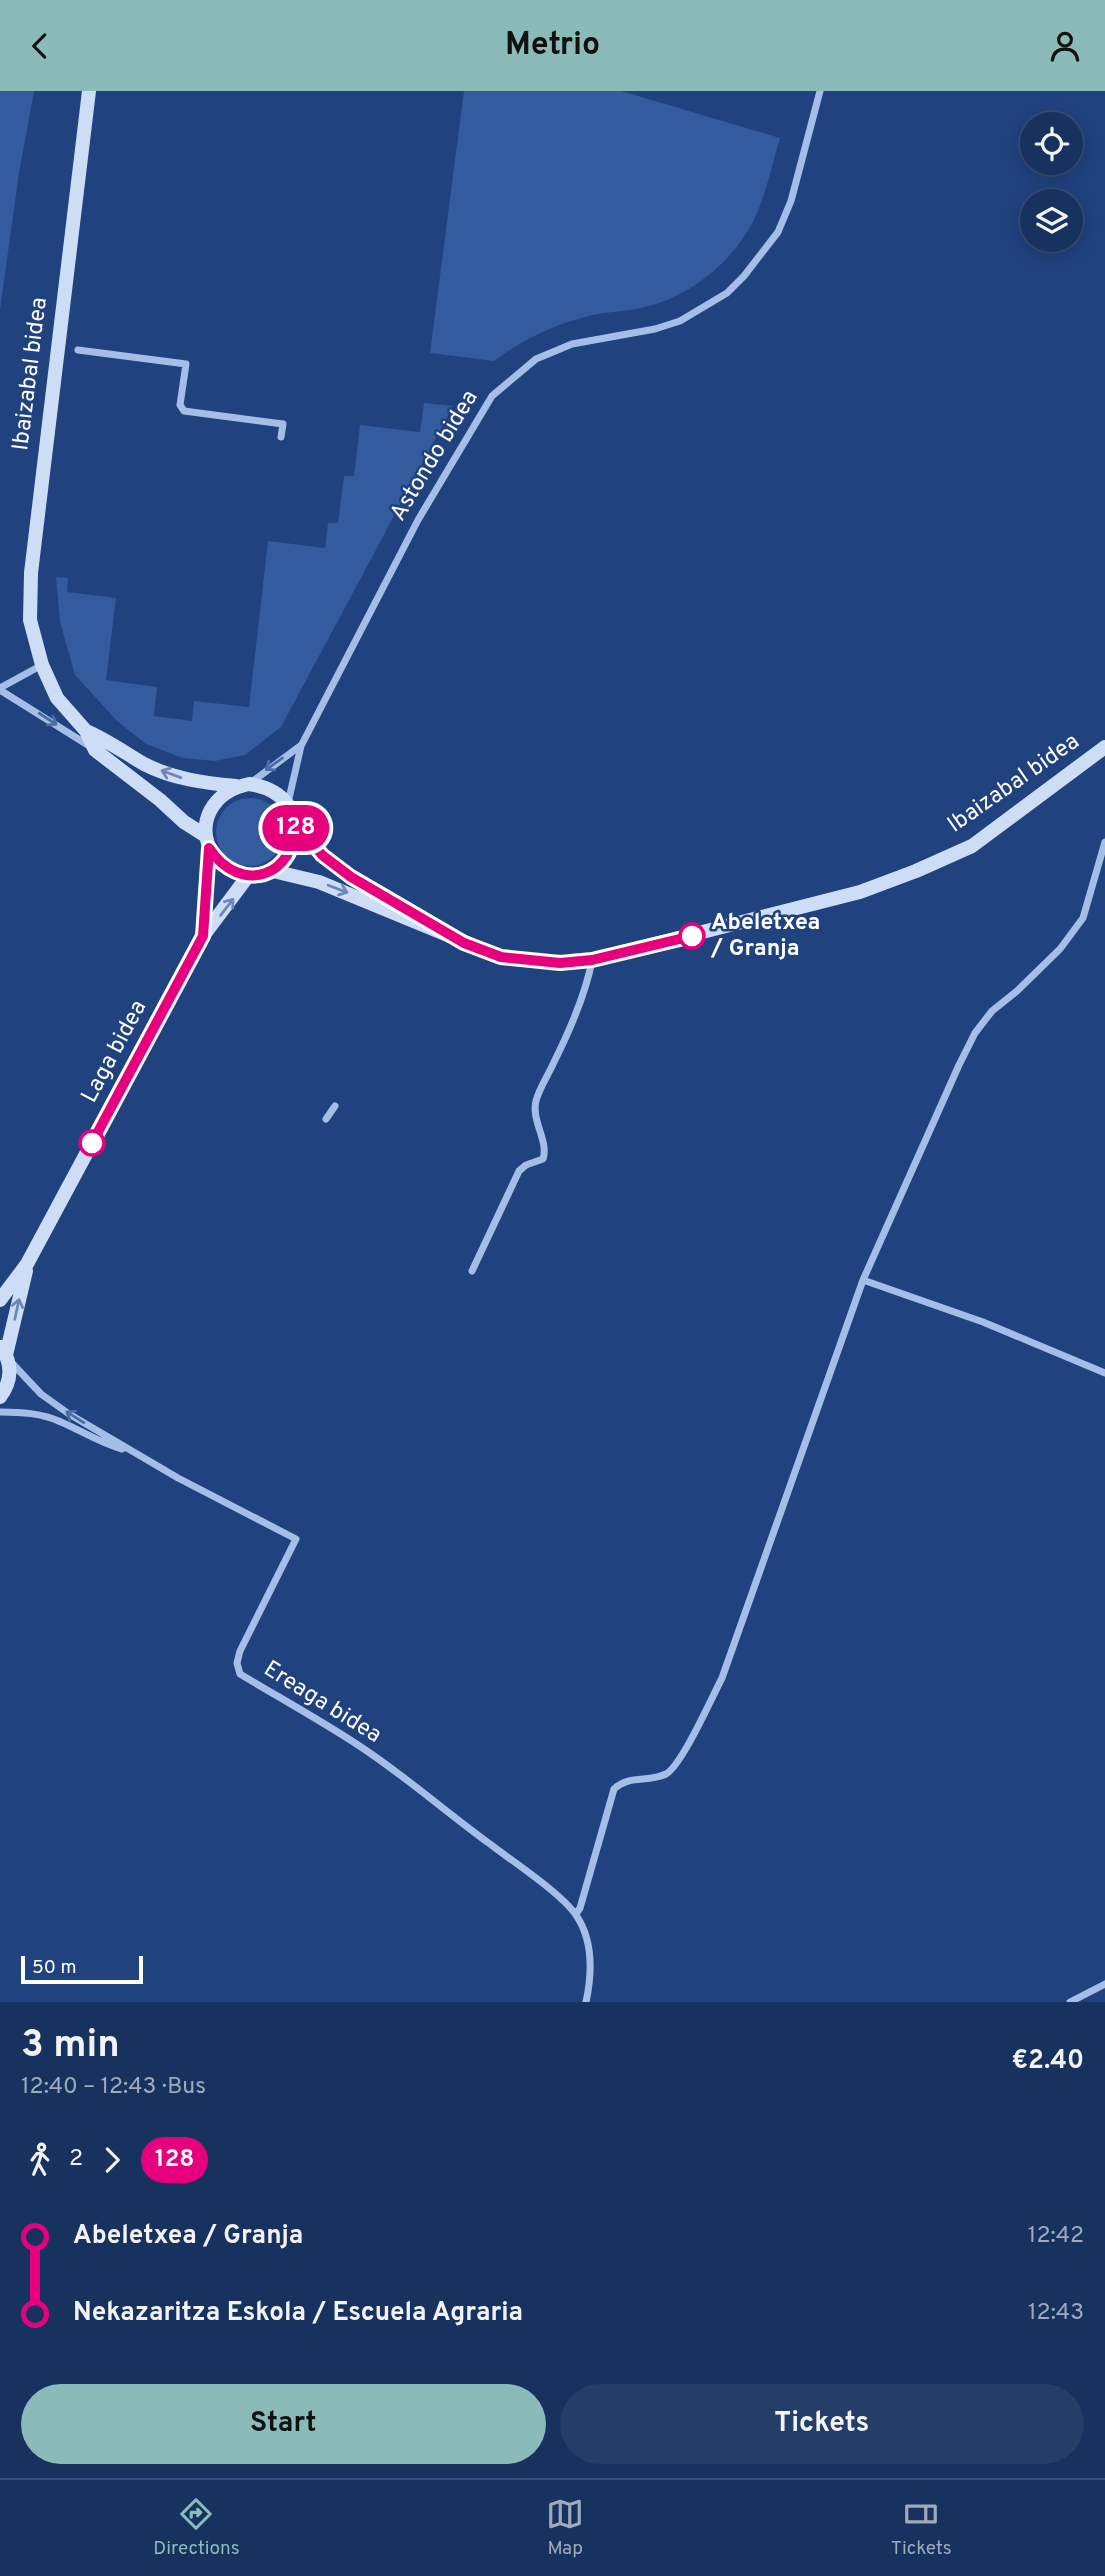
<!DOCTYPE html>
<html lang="en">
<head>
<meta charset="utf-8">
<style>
	body { margin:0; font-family:Overpass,sans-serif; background:#253e68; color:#f1f3f6; height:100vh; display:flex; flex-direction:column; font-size:26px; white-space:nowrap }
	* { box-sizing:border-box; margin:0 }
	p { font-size:23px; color:#9faabd }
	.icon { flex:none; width:38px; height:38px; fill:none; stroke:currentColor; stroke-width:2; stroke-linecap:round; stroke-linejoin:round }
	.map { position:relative; height:1911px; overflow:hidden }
	.details { display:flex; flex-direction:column; background:#18325f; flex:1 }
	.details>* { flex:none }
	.badge { padding:0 14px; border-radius:23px; font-size:24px; line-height:46px }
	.buttons { position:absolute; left:1020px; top:21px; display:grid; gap:14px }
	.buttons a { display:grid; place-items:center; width:63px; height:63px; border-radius:50%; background:#18325f; box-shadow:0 4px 18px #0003,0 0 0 2px #364d74; font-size:35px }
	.scale { position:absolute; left:21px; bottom:18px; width:122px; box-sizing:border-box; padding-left:7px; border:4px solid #fff; border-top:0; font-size:19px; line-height:24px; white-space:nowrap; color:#fff; -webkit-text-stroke:5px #20427f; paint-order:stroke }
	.map>.badge { position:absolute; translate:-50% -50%; box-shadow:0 0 0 4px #fff }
	.legs { display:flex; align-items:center; gap:10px; height:77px; padding:0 21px; font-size:23px }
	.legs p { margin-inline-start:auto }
	.headline { display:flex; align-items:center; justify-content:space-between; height:119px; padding:0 21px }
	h1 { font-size:38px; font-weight:700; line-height:52px }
	.button { display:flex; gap:14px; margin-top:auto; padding:14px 21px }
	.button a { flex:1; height:80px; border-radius:42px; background:#8bbbb9; color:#111; font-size:28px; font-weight:700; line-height:80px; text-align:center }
	.button a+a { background:#253e68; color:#f1f3f6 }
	ul { padding:0 21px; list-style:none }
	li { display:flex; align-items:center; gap:24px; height:77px; font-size:26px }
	li i { display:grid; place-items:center; width:10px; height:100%; margin:0 9px; background:currentColor }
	li i::after { content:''; width:18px; height:18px; margin:-9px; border:5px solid; border-radius:50%; background:#18325f }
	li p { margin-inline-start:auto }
	li:first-child i { background:linear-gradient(#0000 50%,currentColor 0) }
	li:last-child i { background:linear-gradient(currentColor 50%,#0000 0) }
	header { display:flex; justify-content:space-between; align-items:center; height:91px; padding:0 21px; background:#8bbbb9; color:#111; font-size:32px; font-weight:700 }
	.tabs { display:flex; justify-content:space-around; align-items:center; height:98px; border-top:2px solid #364d74; background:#18325f; font-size:19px; color:#9faabd }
	.tabs a { display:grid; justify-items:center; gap:4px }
	.tabs .selected { color:#8bbbb9 }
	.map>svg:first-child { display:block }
	.green { fill:#335b9d }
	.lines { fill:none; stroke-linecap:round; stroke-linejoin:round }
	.street { stroke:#a4bee7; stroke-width:7 }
	.secondary { stroke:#ceddf6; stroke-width:14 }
	.oneway { stroke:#4e6da3 }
	.oneway2 { stroke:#6e88b5 }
	.line-1-casing { stroke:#fff; stroke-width:16 }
	.line-1 { stroke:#e6007e; stroke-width:10 }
	.stop-1-dot { fill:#fff; stroke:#e6007e; stroke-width:3.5 }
	.labels { text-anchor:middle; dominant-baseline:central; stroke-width:5; stroke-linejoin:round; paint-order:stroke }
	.street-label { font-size:23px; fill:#fff; stroke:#20427f }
	.stop-label { font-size:23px; font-weight:bold; fill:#fff; stroke:#20427f; text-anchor:start }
</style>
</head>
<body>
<header><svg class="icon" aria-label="back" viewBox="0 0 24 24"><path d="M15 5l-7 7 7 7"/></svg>Metrio<svg class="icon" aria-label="person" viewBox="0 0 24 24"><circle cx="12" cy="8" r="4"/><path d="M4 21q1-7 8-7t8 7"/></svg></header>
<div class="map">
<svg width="1105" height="1911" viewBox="0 0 1105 1911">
	<rect width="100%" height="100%" fill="#20427f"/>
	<path class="green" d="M0,0H34L19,82L0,219Z
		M464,0H621L780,47C772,74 766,103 754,129C734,169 692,204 649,215C628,221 606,220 585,226C551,235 522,249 494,270L430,262Z
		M424,312L453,315L281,636L245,664L215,670L183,667L146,653L117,630L75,584L60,531L56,486L68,487L67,501L116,507L106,589L157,596L154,625L192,630L194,610L249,616L268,450L325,457L328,432H338L344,385H354L360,334L420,341Z
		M216 741a34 34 0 1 1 68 0a34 34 0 1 1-68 0Z"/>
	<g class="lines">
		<path class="street" d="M78,259L186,273L180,314L184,320L283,333L281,346
			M0,597L42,574
			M0,599L91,656
			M249,693L300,655
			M288,712L301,655L418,429L492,305L536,268L572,253L655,238L680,230L727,202L744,185L778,141L791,110L820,0
			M326,1028L335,1015
			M472,1180L519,1080L526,1074L543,1068C549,1050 531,1030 536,1010C539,997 549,983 554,971C570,939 585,905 592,870
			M863,1189L983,1231L1105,1282
			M10,1270L41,1303L69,1323L178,1387L296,1448L240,1560L237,1572L240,1583C280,1607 320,1629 358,1654C404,1684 446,1721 490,1753C512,1770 561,1802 576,1824C593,1849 592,1883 586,1911
			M0,1321C20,1321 42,1322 61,1331C82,1340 100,1352 122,1358
			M576,1823L580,1817L614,1698C630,1683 648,1692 666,1683C682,1674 712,1606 722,1587L863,1189L959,974L975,942L992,920L1017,900L1060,858L1083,827L1105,751
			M1070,1911L1105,1893"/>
		<path class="secondary" d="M89,0L31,482L30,529L42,574L57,607L86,640L95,659L160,709L184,731L206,745
			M86,640C107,649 125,662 144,673C173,688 205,692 236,695
			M249,693C327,704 295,802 240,783C230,779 220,774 214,765C193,732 214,700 249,693Z
			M295,730L322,764L351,786L409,819
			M273,780L319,791L501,866L560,872L592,869L860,801L916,780L972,755L1105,656
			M203,845L209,757
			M0,1209L27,1173L203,845L248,785
			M6,1264L26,1180
			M0,1306C12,1290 13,1273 1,1256"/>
	</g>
	<defs><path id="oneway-shaft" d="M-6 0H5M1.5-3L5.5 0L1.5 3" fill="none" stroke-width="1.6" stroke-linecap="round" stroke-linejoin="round" transform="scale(1.75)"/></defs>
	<g class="oneway">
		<use href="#oneway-shaft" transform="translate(48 628) rotate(33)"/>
		<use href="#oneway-shaft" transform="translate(274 673) rotate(145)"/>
		<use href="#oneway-shaft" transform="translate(75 1326) rotate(-148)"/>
	</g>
	<g class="oneway2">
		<use href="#oneway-shaft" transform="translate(171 683) rotate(-160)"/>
		<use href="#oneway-shaft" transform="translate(338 798) rotate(21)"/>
		<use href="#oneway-shaft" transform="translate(227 816) rotate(-52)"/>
		<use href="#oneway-shaft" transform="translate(17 1218) rotate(-78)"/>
	</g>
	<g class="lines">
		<g class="line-1-casing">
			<path id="line-1" d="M92,1052L203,845L209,757C240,805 297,786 295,730L322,764L351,786L464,852L501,866L560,872L592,869L692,845"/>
		</g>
		<use href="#line-1" class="line-1"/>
	</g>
	<g class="stop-1-dot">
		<circle cx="692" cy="845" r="12"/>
		<circle cx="92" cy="1052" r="12"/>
	</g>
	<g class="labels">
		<g class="street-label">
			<text transform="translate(31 283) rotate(-83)">Ibaizabal bidea</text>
			<text transform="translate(435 365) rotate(-59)">Astondo bidea</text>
			<text transform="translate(1014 693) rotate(-35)">Ibaizabal bidea</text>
			<text transform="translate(115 961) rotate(-62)">Laga bidea</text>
			<text transform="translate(322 1612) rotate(32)">Ereaga bidea</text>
		</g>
		<g class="stop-label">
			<text x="711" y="832">Abeletxea<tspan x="711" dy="26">/ Granja</tspan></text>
		</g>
	</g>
</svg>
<div class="buttons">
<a><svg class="icon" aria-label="locate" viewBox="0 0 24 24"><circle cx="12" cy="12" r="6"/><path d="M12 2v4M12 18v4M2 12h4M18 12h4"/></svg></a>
<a><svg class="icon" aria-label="layers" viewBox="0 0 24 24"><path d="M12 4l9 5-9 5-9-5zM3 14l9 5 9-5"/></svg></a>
</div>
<div class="scale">50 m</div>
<b class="badge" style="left:296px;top:737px;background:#e6007e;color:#fff">128</b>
</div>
<section class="details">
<div class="headline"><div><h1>3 min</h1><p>12:40 – 12:43 · Bus</p></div><b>€2.40</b></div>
<div class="legs"><svg class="icon" aria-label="walk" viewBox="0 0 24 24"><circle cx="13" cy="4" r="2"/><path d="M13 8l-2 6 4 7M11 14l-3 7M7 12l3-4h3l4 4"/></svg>2<svg class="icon" aria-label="forward" viewBox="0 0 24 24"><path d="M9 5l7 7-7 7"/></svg><b class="badge" style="background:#e6007e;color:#fff">128</b></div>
<ul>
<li><i style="color:#e6007e"></i><b>Abeletxea / Granja</b><p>12:42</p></li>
<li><i style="color:#e6007e"></i><b>Nekazaritza Eskola / Escuela Agraria</b><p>12:43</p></li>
</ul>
<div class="button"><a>Start</a><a>Tickets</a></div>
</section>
<nav class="tabs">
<a class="selected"><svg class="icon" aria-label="directions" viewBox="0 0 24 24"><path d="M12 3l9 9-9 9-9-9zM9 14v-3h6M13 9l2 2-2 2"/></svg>Directions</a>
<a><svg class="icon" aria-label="map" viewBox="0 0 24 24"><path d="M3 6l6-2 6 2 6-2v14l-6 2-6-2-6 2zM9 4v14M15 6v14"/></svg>Map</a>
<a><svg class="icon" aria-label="tickets" viewBox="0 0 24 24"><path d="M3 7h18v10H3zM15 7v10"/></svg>Tickets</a>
</nav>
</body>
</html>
